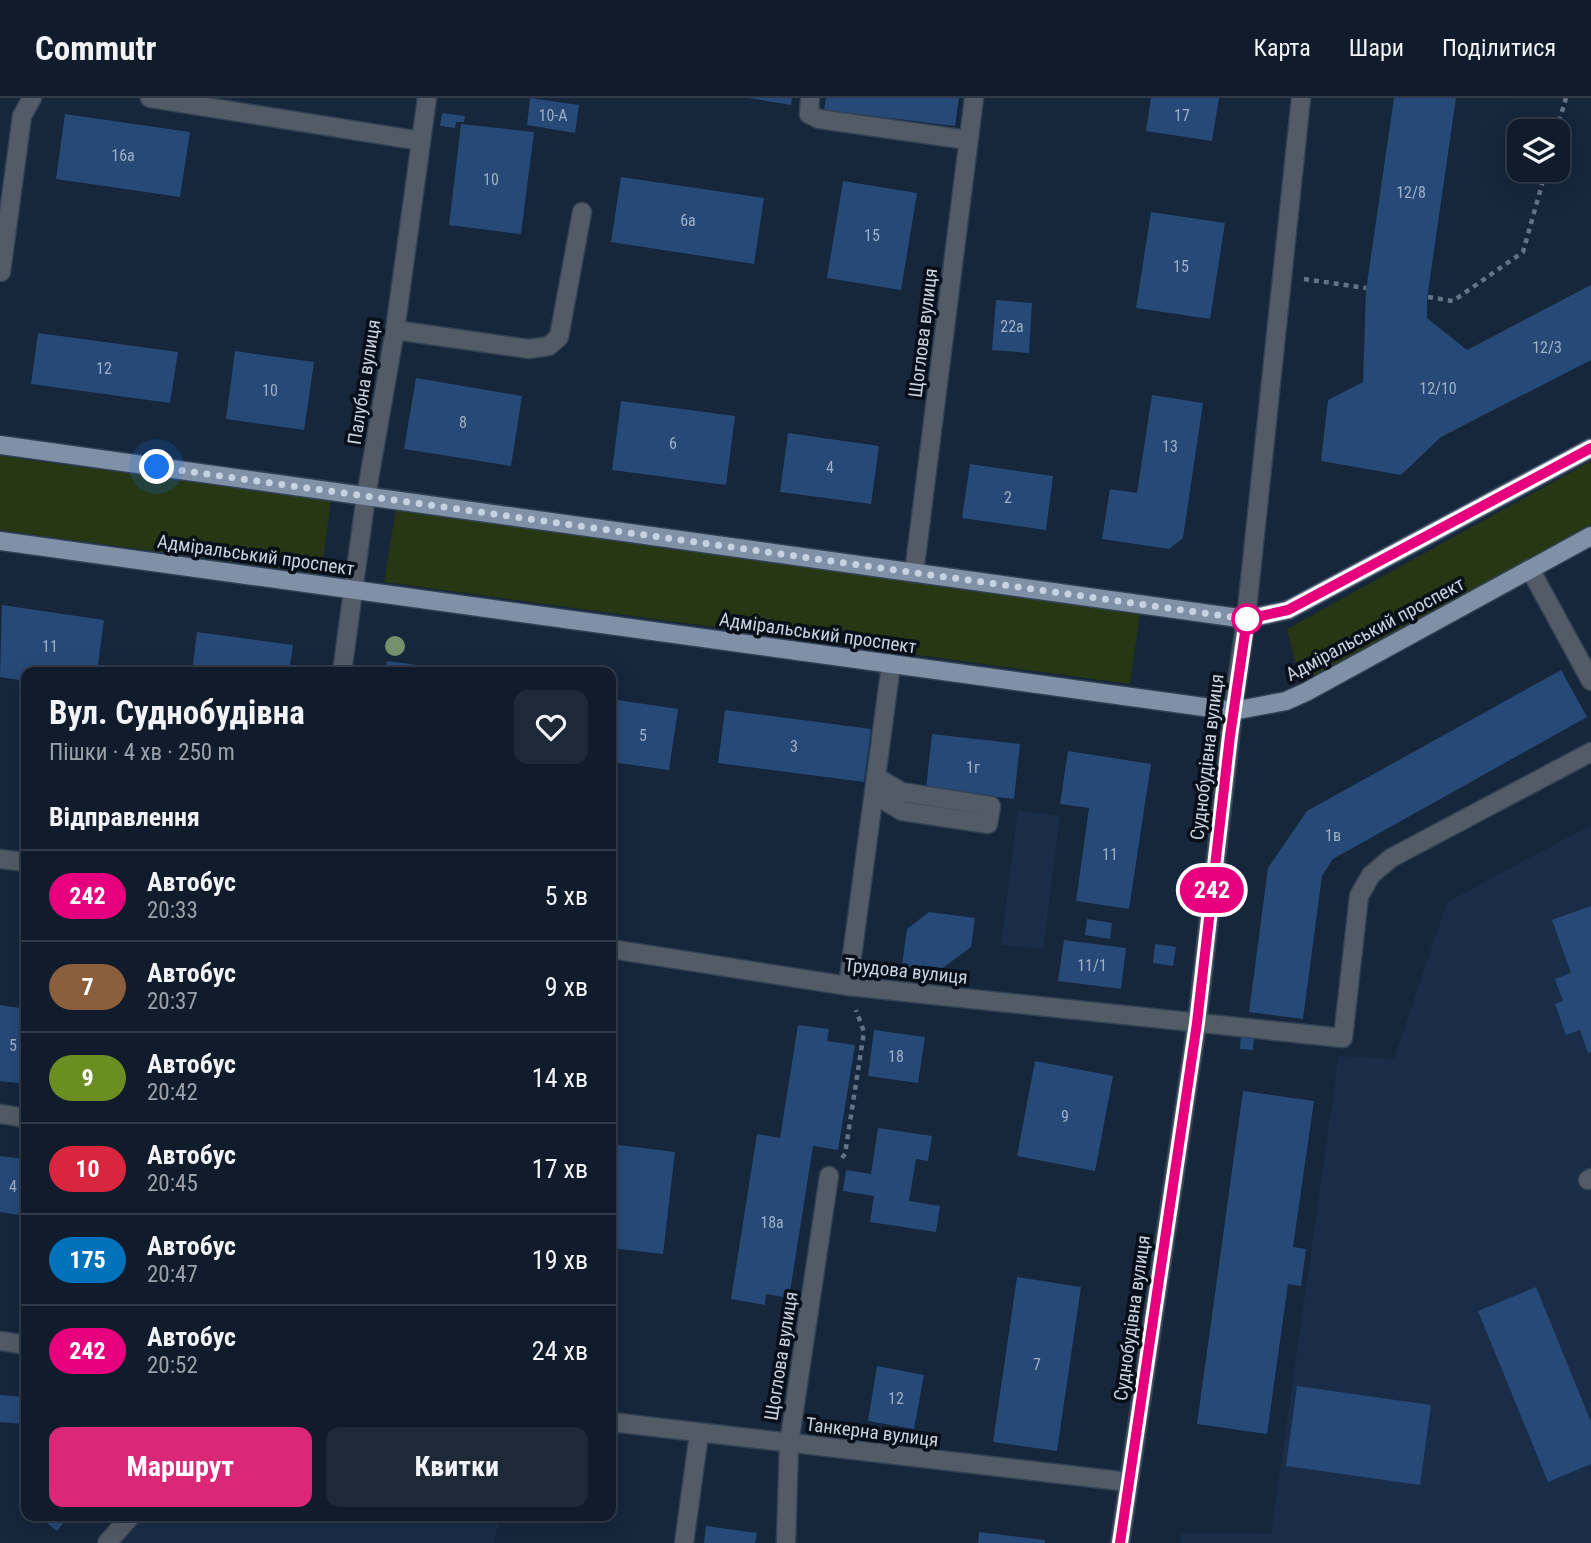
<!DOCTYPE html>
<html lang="uk">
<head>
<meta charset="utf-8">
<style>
	body { margin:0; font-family:"Roboto Condensed",sans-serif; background:#1e2938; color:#f1f3f6; height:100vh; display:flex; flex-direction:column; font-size:26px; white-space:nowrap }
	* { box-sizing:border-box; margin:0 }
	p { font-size:23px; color:#9ca1a9 }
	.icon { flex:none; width:38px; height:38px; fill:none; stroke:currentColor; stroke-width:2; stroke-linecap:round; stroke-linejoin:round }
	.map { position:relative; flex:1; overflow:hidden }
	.drawer { position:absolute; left:21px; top:569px; width:595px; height:854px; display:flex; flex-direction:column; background:#101c2c; border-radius:14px; box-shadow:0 7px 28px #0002,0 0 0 2px #303a48 }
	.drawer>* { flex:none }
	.badge { padding:0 14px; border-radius:23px; font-size:24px; line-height:46px }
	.controls { position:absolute; left:1507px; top:21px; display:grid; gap:14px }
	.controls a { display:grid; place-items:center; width:63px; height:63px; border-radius:14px; background:#101c2c; box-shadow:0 7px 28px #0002,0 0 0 2px #303a48; font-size:35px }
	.you { position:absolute; width:35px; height:35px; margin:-18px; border:5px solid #fff; border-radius:50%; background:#1a73e8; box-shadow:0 0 0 10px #1a73e833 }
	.map>.badge { position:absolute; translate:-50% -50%; box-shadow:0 0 0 4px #fff }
	h2 { padding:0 28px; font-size:26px; line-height:63px }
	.round { display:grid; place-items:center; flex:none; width:74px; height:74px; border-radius:14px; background:#1e2938 }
	.overview { display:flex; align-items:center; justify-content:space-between; height:119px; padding:0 28px }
	h1 { font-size:33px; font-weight:700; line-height:52px }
	.cta { display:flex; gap:14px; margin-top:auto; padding:14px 28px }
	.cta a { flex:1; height:80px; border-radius:14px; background:#db2777; color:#fff; font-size:28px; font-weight:700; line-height:80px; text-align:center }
	.cta a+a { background:#1e2938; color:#f1f3f6 }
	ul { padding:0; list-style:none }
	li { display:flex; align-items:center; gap:21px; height:91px; padding:0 28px; border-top:2px solid #303a48 }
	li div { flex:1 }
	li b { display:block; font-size:26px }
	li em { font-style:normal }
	li .badge { min-width:77px; font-weight:700; text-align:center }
	header { display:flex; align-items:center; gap:42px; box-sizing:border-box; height:98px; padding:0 35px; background:#101c2c; border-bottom:2px solid #303a48 }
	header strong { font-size:33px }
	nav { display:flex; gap:38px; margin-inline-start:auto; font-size:24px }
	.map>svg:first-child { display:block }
	.built { fill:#192d48 }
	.green { fill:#273613 }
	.building { fill:#264977 }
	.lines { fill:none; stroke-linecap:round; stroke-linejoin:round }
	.minor-casing { stroke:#324255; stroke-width:21 }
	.major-casing { stroke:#324255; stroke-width:21 }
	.path { stroke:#647284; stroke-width:4.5; stroke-dasharray:5 5; stroke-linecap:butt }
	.minor { stroke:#535b66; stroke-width:18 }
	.major { stroke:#7f90a7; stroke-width:18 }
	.tree { fill:#74916c }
	.line-casing { stroke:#fff; stroke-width:16 }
	.line { stroke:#e6007e; stroke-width:10 }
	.walk { stroke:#c7d2e0; stroke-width:7; stroke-dasharray:0 12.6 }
	.stop-dot { fill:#fff; stroke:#e6007e; stroke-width:3.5 }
	.labels { text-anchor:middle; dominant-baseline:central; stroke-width:7; stroke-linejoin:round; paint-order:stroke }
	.number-label { font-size:16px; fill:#9fb0c6 }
	.street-label { font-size:19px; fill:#c7d2e0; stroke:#080f18 }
</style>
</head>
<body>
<header>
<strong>Commutr</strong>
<nav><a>Карта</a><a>Шари</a><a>Поділитися</a></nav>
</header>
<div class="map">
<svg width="1591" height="1445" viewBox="0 0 1591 1445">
	<rect width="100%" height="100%" fill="#16263b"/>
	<path class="built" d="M1018,712L1060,718L1043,851L1001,847Z
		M1591,727V1445H1180L1181,1435L1271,1436L1339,958L1394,961L1447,804Z
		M144,1418H500L494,1445H120Z"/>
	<path class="green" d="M0,358L331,403L321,476L0,432Z
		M1591,363V427L1301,587L1287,531Z
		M396,410L1140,515L1130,586L384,484Z"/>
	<path class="building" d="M530,0L579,7L575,35L527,27Z
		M748,0H792L791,7Z
		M826,0H959L955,28L824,12Z
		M1151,0H1219L1212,43L1146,33Z
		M1394,0H1456L1427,201V220L1467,252L1591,187V262L1441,339L1401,377L1321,363L1328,302L1363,284L1366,192Z
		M442,15L465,18L464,24H456L455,30L440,28Z
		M65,16L190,34L180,99L56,81Z
		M461,26L534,34L521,136L449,127Z
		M621,79L764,100L754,166L611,144Z
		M843,83L917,95L901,192L827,180Z
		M1151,114L1225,125L1210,221L1136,210Z
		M996,202L1032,205L1029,255L992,252Z
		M38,235L178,254L170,305L31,286Z
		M235,253L314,264L304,332L226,321Z
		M416,280L522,298L511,368L404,351Z
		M1152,297L1203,305L1183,440L1169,451L1102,441L1110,391L1137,395Z
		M621,303L735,318L726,387L612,372Z
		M788,335L879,348L871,406L780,394Z
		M970,366L1053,378L1046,432L962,420Z
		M2,507L104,522L97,574H26V583L0,579Z
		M197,534L293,547L289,574H192Z
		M387,563L456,572V574H385Z
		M1561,572L1587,619L1333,761L1322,778L1303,921L1249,914L1268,770L1307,713Z
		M611,601L678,611L669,672L611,664Z
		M725,612L871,631L864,684L718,665Z
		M932,636L1020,646L1014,701L926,691Z
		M1068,653L1151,666L1129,811L1076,803L1089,710L1060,706Z
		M1591,808V954L1588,955L1580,932L1566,937L1555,906L1563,903L1555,881L1571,875L1552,822Z
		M929,814L975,820L971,849L932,878L901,874L907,831Z
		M1087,821L1112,825L1110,841L1085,837Z
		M1064,842L1126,850L1121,891L1058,883Z
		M1155,846L1176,849L1173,868L1153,865Z
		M0,907L26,911V986L0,983Z
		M798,927L829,931L827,943L855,947L838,1052L813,1048L789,1200L766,1196L765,1207L731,1201L757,1036L780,1040Z
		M874,932L925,939L918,985L868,978Z
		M1241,938L1254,939L1253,952L1240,951Z
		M1035,963L1113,978L1095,1073L1017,1058Z
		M1243,993L1314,1003L1293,1149L1306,1151L1301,1188L1288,1186L1267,1336L1197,1326Z
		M878,1030L932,1038L928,1063L916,1061L909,1103L940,1108L936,1134L870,1124L874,1098L843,1093L846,1072L871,1076Z
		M611,1046L675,1054L663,1156L611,1150Z
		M0,1058L26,1061V1118L0,1114Z
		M1017,1179L1081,1189L1057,1353L993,1344Z
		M1536,1189L1591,1324V1366L1548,1384L1478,1213Z
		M877,1268L924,1277L914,1331L868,1323Z
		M1297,1288L1431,1307L1420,1387L1286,1368Z
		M0,1297L26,1299L24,1326L0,1324Z
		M38,1418H69L57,1433Z
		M706,1428L757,1435L755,1445H704Z
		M979,1434L1045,1442V1445H978Z"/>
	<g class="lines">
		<g class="minor-casing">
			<path id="minor" d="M150,0L421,43
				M810,0L809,16L819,21L968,42
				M1,174L22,18L32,0
				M395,232L529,251L549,248L559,239L582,114
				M1530,471L1591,583
				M914,475L974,0
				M342,574L366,398L395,232L427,0
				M874,696L902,713L988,726L991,708L902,694L876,679
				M0,761L26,764
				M611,851L848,888L1343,940L1359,798L1371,777L1391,760L1591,654
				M848,888L891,567
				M0,1016L26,1020
				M1588,1082L1591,1080
				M0,1243L26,1247
				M611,1324L1129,1384
				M107,1445L131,1418
				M684,1445L699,1336
				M786,1445L789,1346L829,1078
				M1120,1445L1197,925L1233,613L1246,521L1301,0"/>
		</g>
		<g class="major-casing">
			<path id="major" d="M0,347L1246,521L1288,512L1591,350
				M0,443L1233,613L1286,603L1306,594L1591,438"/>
		</g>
		<path class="path" d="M1556,33L1566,0
			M1304,181L1366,190
			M1428,199L1453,203L1523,154L1546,72
			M842,1060L845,1056L864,934L856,912"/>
		<use href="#minor" class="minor"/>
		<use href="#major" class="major"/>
	</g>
	<circle class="tree" cx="395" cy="548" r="10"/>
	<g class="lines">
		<g class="line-casing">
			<path id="line" d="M1120,1445L1197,925L1230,638L1247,521L1288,512L1591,350"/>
		</g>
		<use href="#line" class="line"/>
		<path class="walk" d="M157,369L1247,521"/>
	</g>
	<circle class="stop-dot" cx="1247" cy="521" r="14"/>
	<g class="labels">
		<g class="number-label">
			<text x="553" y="17">10-А</text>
			<text x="1182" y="17">17</text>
			<text x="123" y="57">16а</text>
			<text x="491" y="81">10</text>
			<text x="1411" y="94">12/8</text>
			<text x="688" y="122">6а</text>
			<text x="872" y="137">15</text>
			<text x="1181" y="168">15</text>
			<text x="1012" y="228">22а</text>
			<text x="1547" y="249">12/3</text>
			<text x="104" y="270">12</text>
			<text x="1438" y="290">12/10</text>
			<text x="270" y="292">10</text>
			<text x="463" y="324">8</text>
			<text x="673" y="345">6</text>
			<text x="1170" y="348">13</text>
			<text x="830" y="369">4</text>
			<text x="1008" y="399">2</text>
			<text x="50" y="548">11</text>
			<text x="643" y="637">5</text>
			<text x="794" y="648">3</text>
			<text x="973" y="669">1г</text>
			<text x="1333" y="737">1в</text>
			<text x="1110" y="756">11</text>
			<text x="1092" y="867">11/1</text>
			<text x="13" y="947">5</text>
			<text x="896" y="958">18</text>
			<text x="1065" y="1018">9</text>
			<text x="13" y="1088">4</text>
			<text x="772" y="1124">18а</text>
			<text x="1037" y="1266">7</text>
			<text x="896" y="1300">12</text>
		</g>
		<g class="street-label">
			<text transform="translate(923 235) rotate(-83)">Щоглова вулиця</text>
			<text transform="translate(364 284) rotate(-81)">Палубна вулиця</text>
			<text transform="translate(256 457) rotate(8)">Адміральський проспект</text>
			<text transform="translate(1375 531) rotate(-28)">Адміральський проспект</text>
			<text transform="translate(818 535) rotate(8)">Адміральський проспект</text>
			<text transform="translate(1207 659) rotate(-83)">Суднобудівна вулиця</text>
			<text transform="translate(906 873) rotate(6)">Трудова вулиця</text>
			<text transform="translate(1132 1220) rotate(-82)">Суднобудівна вулиця</text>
			<text transform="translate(781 1258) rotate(-81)">Щоглова вулиця</text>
			<text transform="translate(872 1334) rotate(7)">Танкерна вулиця</text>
		</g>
	</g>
</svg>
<div class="controls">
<a><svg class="icon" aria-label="layers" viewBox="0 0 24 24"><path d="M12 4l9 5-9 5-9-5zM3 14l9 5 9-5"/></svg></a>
</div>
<div class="you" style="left:157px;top:369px"></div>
<b class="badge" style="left:1212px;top:792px;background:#e6007e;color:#fff">242</b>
<section class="drawer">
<div class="overview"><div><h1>Вул. Суднобудівна</h1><p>Пішки · 4 хв · 250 m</p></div><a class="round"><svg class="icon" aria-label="heart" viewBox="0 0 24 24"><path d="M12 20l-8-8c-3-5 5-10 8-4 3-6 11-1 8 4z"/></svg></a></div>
<h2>Відправлення</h2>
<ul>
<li><span class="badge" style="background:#e6007e;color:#fff">242</span><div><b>Автобус</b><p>20:33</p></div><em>5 хв</em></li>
<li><span class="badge" style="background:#8b5e3c;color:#fff">7</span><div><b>Автобус</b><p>20:37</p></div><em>9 хв</em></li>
<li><span class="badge" style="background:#6b8e23;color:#fff">9</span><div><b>Автобус</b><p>20:42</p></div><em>14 хв</em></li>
<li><span class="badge" style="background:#d7263d;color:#fff">10</span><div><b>Автобус</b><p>20:45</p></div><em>17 хв</em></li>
<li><span class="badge" style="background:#0072bc;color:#fff">175</span><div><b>Автобус</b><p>20:47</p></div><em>19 хв</em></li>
<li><span class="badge" style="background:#e6007e;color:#fff">242</span><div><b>Автобус</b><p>20:52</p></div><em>24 хв</em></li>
</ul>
<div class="cta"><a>Маршрут</a><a>Квитки</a></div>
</section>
</div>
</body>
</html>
